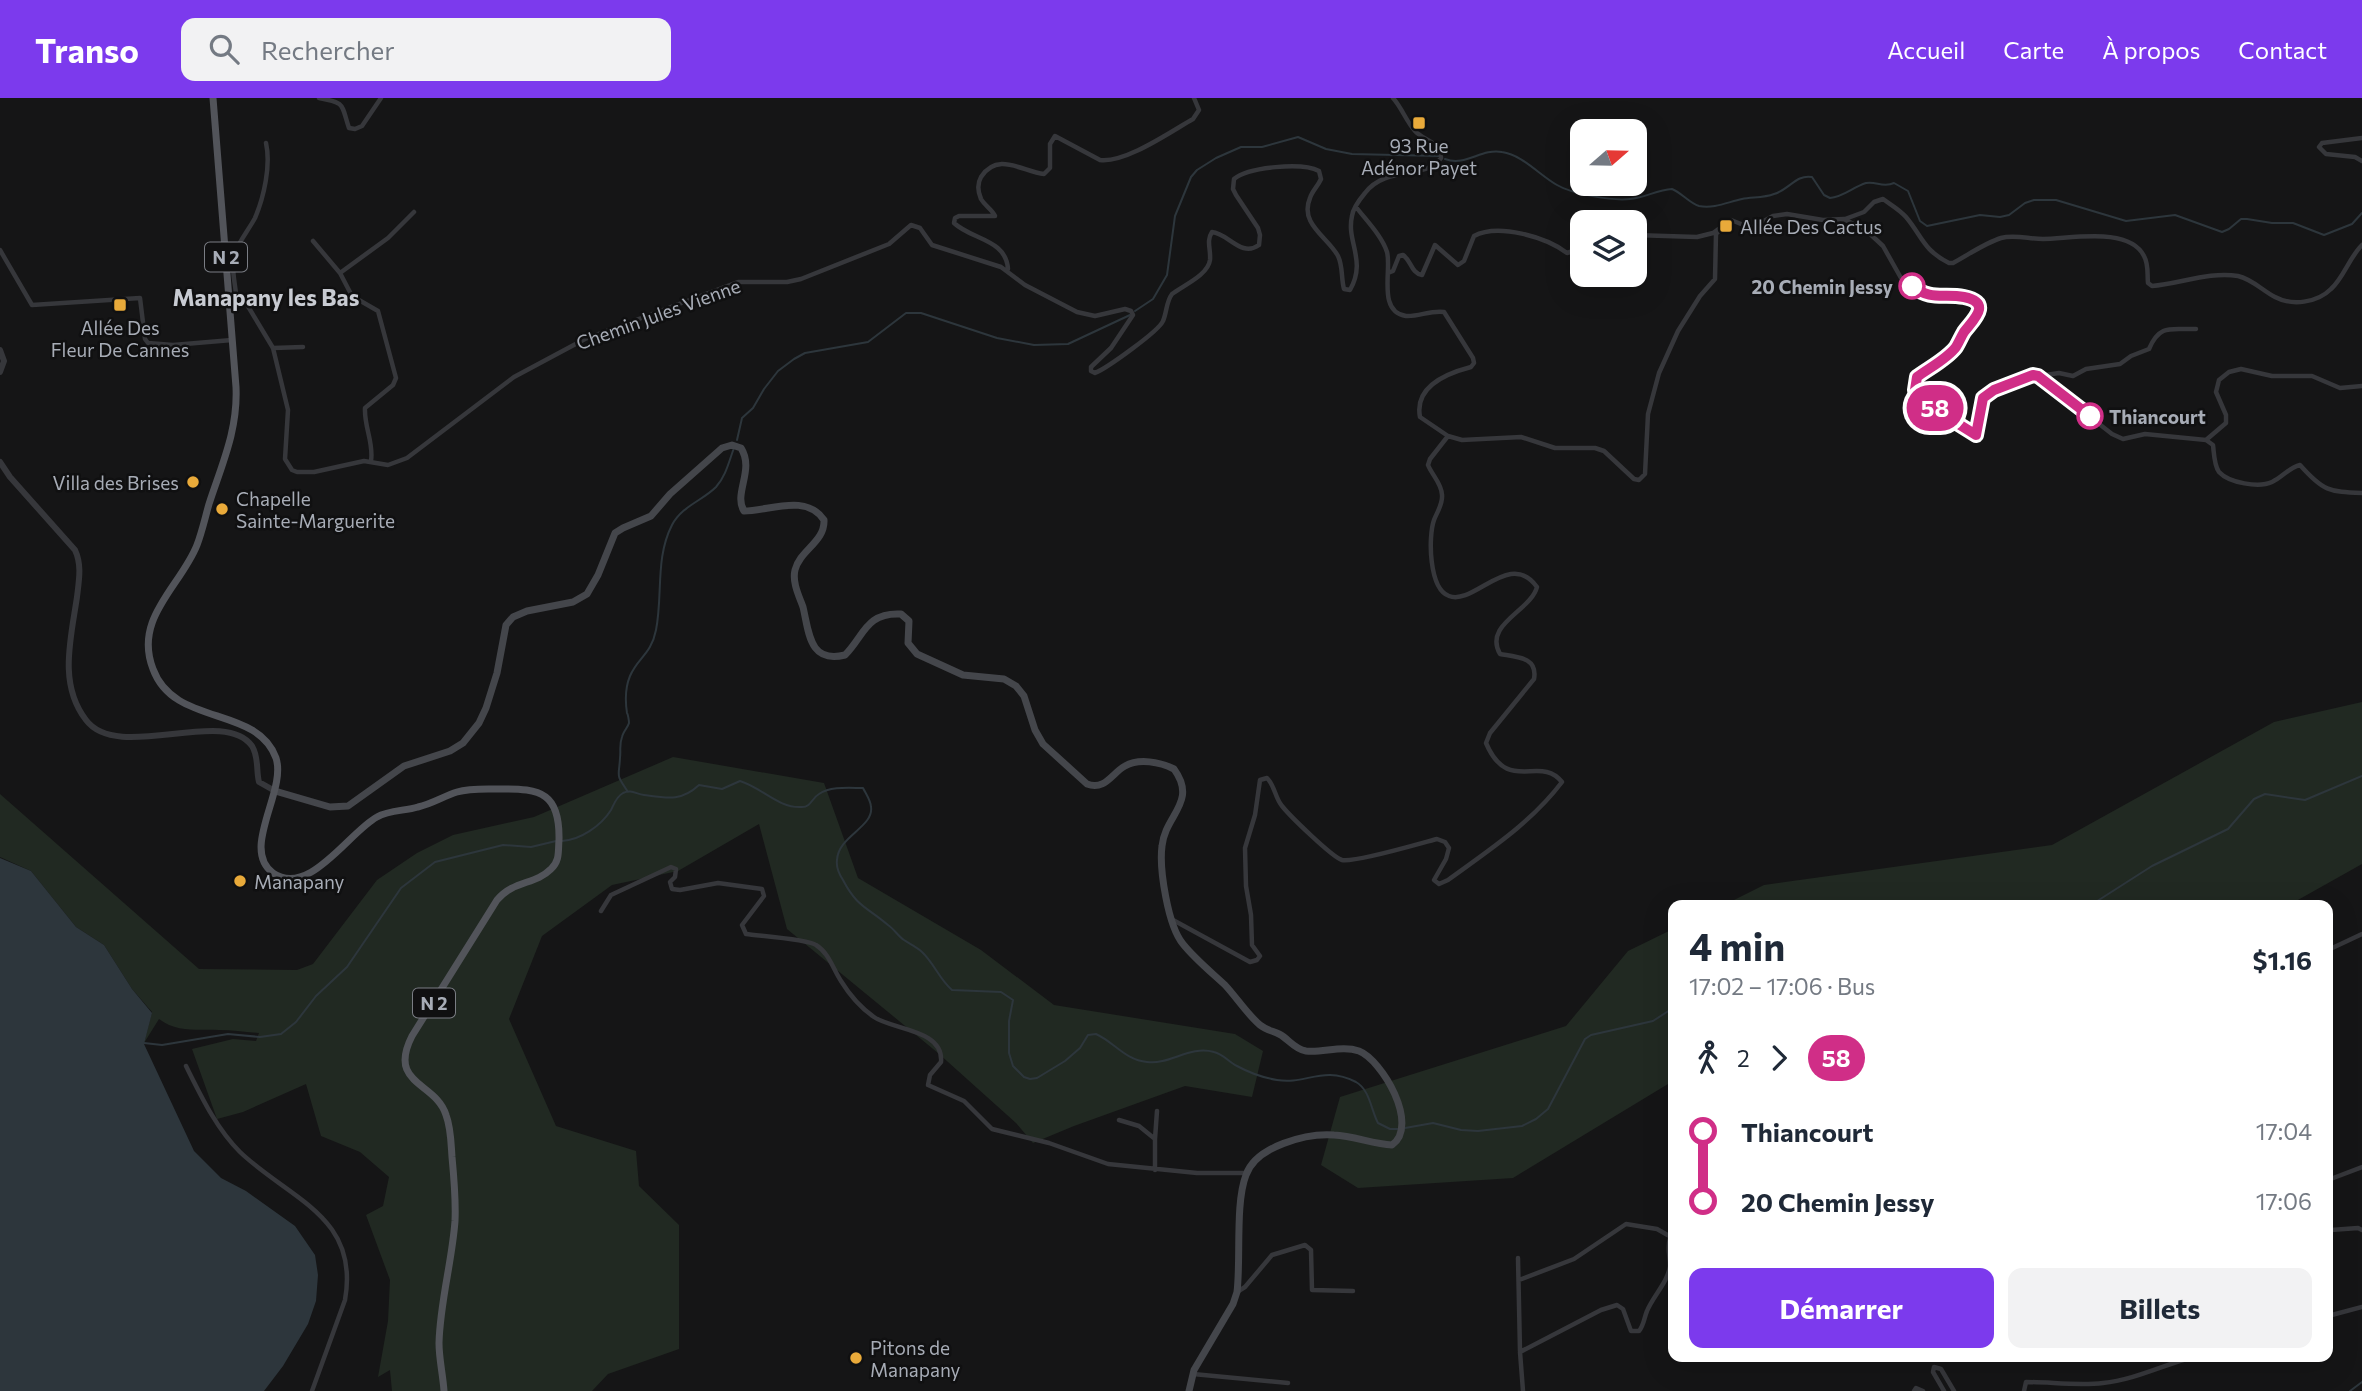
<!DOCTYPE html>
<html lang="fr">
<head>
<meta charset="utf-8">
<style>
	body { margin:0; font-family:Commissioner,sans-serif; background:#f2f2f3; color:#1f2937; height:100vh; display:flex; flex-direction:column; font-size:26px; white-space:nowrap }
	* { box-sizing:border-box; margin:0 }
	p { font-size:23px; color:#747a83 }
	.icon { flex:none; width:38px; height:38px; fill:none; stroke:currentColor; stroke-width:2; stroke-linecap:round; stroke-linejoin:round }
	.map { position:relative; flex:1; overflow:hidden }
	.panel { position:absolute; left:1668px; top:802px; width:665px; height:462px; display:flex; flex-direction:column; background:#fff; border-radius:14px; box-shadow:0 7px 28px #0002 }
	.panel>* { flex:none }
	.badge { padding:0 14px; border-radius:23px; font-size:24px; line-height:46px }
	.needle { width:46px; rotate:70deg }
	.fabs { position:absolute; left:1570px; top:21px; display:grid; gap:14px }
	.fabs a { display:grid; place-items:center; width:77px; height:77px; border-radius:14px; background:#fff; box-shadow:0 7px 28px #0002; font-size:35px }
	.map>.badge { position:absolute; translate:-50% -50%; box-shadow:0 0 0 4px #fff }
	.legs { display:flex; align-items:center; gap:10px; height:77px; padding:0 21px; font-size:23px }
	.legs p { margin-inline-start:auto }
	.head { display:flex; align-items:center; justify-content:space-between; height:119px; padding:0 21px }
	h1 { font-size:38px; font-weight:700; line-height:52px }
	.primary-button { display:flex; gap:14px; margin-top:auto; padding:14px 21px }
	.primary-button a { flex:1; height:80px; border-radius:14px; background:#7c3aed; color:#fff; font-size:28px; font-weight:700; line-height:80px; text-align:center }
	.primary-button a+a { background:#f2f2f3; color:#1f2937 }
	ul { padding:0 21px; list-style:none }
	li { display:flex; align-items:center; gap:24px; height:70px; font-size:26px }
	li i { display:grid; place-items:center; width:10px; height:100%; margin:0 9px; background:currentColor }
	li i::after { content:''; width:18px; height:18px; margin:-9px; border:5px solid; border-radius:50%; background:#fff }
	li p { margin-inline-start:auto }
	li:first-child i { background:linear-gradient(#0000 50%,currentColor 0) }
	li:last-child i { background:linear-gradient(currentColor 50%,#0000 0) }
	header { display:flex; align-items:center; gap:42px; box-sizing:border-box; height:98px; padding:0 35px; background:#7c3aed; color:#fff }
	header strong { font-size:33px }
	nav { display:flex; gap:38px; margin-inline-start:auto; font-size:24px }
	.search { width:490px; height:63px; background:#f2f2f3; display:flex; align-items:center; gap:18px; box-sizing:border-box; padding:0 24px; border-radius:14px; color:#747a83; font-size:26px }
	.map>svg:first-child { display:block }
	.green { fill:#212922 }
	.water { fill:#2d363c }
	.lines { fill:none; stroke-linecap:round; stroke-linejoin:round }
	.stream { stroke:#2d363c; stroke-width:2 }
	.minor { stroke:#36373b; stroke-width:4.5 }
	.tertiary { stroke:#36373b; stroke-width:6 }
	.secondary { stroke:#44464b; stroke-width:7 }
	.primary { stroke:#52545a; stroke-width:7 }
	.line-1-casing { stroke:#fff; stroke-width:16 }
	.line-1 { stroke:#d02e87; stroke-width:10 }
	.poi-dot { fill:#e9aa3a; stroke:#101011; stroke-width:2.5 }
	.stop-1-dot { fill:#fff; stroke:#d02e87; stroke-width:3.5 }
	.labels { text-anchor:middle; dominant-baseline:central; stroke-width:5; stroke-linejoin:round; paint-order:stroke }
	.shield { fill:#101011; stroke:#7a7d84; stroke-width:2 }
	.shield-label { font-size:18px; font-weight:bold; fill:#a7acb6 }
	.poi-label { font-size:19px; fill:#a7acb6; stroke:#101011; text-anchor:start }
	.stop-label { font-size:19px; font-weight:bold; fill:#a7acb6; stroke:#101011; text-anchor:end }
	.street-label { font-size:19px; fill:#a7acb6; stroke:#101011 }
	.quarter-label { font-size:23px; font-weight:bold; fill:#c8cbd2; stroke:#101011 }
</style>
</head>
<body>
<header>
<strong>Transo</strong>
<div class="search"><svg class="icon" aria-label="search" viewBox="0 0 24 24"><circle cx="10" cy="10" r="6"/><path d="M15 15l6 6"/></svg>Rechercher</div>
<nav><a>Accueil</a><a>Carte</a><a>À propos</a><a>Contact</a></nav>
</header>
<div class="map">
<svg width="2362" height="1293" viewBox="0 0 2362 1293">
	<rect width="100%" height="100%" fill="#151516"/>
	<path class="green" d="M2362,604V766L2289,807H1724L1764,787L2052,747L2274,624Z
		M673,659L824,685L858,780L981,852L1054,907L1235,936L1263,953L1252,999L1185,988L1074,1028L1033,1045L1016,1025L938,955L787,831L759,726L678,773L612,787L542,838L509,921L556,1028L636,1053L639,1088L679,1127V1251L608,1276L592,1293H392L390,1272L378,1279L388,1223L390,1182L366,1117L383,1108L389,1079L360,1054L321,1038L306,986L243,1014L217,1021L192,951L233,941L256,943L259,935C246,934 233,932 219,932C198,931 177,935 159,921L144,945L152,914L132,891L104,847L76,829L31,773L0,759V696L199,871L297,872L313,866L377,782L417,755L453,737L534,719Z
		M1673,831V983L1513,1080L1358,1090L1321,1067L1340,999L1566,928L1628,853Z"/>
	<path class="water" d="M0,760L31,773L76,829L104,847L132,891L152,915L144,946L194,1053L221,1080L246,1093L295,1128L315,1157L318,1177L316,1203L308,1226L283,1268L264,1293H0Z"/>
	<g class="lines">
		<path class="stream" d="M1445,61C1466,69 1481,50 1502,54C1523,57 1539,77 1557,87C1572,96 1612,103 1630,101C1644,100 1657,92 1672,91C1682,95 1689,105 1699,108C1714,111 1728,104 1742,101C1752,99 1764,100 1774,96C1789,92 1796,76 1812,79L1824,97L1830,100C1843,99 1853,89 1866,85C1876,83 1883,90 1894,85L1908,93L1920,123L1927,128L1980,117L2000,119L2009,117L2025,105L2034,102H2056L2126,123L2175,117L2222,134L2229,131L2241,121H2247L2272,125H2293L2324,137L2352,126L2362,115
			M1135,213L1153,201L1167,177L1175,118L1191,79L1197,72L1216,60L1241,49H1262L1298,39L1326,51L1352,56L1439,58
			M737,342L742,320L753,310L764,291L778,273L794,261L805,255L868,244L906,215H921L997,240L1034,247L1068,246L1130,217
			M628,694C615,675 619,680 620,660C621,652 619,647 622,639C623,634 628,629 629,625C629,623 628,616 627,615C625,602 625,590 630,578C638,559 651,557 656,532C663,497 655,460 672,427C682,408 702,403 716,389C726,378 729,363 734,350
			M562,743C580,742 601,728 611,712C614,706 616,699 623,695C631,691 636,696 644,697C666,700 681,704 699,687L722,691L740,683C761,689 779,711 802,709C811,709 812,700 819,696C831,688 849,690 863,690C866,696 871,703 871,709C874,729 838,738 837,762C836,769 839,776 843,782C857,809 867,809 888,827C894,831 898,838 904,842C910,846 917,849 922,854C934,865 939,881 952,892L1001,894L1013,902L1009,923V955L1013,968L1024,979L1030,981L1037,980L1065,963L1080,950L1088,937L1096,936C1114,944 1125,962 1147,964C1170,967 1190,947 1214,954C1223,956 1229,964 1237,968C1248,974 1265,980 1277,982C1306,987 1323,967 1356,984C1370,992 1371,1012 1378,1025L1390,1031H1399
			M2091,807L2152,768L2228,731L2254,701L2265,696L2305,702L2362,678
			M144,945L162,947L228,936L260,939L281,936L296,924L316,898L347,869L401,790L435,764L503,747L531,749L556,743
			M1405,1030L1433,1025L1461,1032L1478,1033L1522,1028L1536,1021L1548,1011L1585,941L1591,937L1653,923L1673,910
			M2350,1293L2362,1284"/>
		<path class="minor" d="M319,0C346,5 341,6 349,30L355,31L362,28L381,0
			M2362,40L2322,45L2319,49L2326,56L2355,59L2362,63
			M1356,109C1366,122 1382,138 1387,154C1392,171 1377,214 1406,218C1418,219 1431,212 1444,214L1473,260L1474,265L1471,269C1448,275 1414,288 1420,319L1448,338L1462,342L1521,339L1555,350H1595L1604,353L1634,381L1639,382L1645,376L1648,316L1659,275L1678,233L1700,198L1715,181L1716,136L1719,133
			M1845,121L1864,114L1874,104L1883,101C1891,107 1899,111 1906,119C1922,138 1923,152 1949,165H1953C1968,157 1985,145 2001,140C2014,136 2029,141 2043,141C2070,141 2129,128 2144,158C2149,167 2147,176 2148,185L2152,188C2179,186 2210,173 2238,178C2252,181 2263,193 2275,199C2292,208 2317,205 2331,191C2344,179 2349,160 2362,147
			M1634,137L1697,139L1713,135L1731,122L1751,130L1773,118L1787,116L1823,122L1844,121L1868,134L1883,148L1901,180L1921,195L1940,199L1962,198L1977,205L1980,213L1977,220L1965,234L1955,251L1917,279L1915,291L1920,301L1961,326L1974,337L1978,332V320L1983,300L1994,292L2033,277L2038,278L2112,336L2123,341L2145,336L2206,342L2213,347C2214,355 2214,367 2219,374C2229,385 2259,390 2272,384C2283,379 2288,370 2300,367C2323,393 2329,394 2362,395
			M313,143L340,175L352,198L378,213L396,280L393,287L365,310C364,329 374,345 371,363
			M0,152L32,207L140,200L145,241L148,245L173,247L232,242
			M1008,171C1006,141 972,142 954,125L955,120L959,118H995C992,111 985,108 981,101C978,94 977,86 981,79C998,53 1023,74 1044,76L1050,70V46L1055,38L1100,62C1126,65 1170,34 1193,21L1199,12L1194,0
			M340,175L388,140L414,114
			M1388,175L1393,173L1399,158L1403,157C1411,162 1411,175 1422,177L1435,147L1458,167L1464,163L1474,138C1498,125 1546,139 1567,155L1576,152L1582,147
			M229,196L239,197L243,200L273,250L288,312L285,361L292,372L297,374H314L364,363L388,367L407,360L514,279L585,241L738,184H787L801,181L889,146L911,127L920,130L932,147L1001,169L1025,187L1077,214L1095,218L1125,211L1131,213L1133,217L1111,250L1091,269V273L1095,275C1107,270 1159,233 1163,223C1167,214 1166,204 1172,196C1184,187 1208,177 1210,162C1211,151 1206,143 1212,134C1228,135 1241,160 1259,147L1260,137L1258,130L1236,97L1233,91L1234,81C1248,69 1302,64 1319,73L1321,81C1318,88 1312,93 1310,100C1299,126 1328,139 1338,158C1343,168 1341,180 1344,191L1350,192C1367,162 1346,144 1352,118C1353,110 1360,101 1365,95C1386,67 1427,82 1441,60C1441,44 1424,43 1415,33C1406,23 1402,10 1393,0
			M236,196C235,184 231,170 234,158C238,144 248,133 255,120C264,99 271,67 266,45
			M273,250L303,249
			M2039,278L2059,275L2073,278L2086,271L2120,266L2131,258L2149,251C2160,225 2172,232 2196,231
			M2206,342L2226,325V317L2216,294L2219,282L2229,274L2241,271L2272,278H2312L2340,290L2362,288
			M601,813L611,797L671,769L676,771L675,779L670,784L672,791L680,792L718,785L762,791L764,798L742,827L746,836C760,838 807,841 816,847C829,855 833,871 841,883C849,896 861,910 874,919C892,932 944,931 941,964L930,977L928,987L964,1003L992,1031L1049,1045L1108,1066L1197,1075H1246
			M1173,822L1250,864L1257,862L1260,858L1252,847L1251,817L1246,788L1245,750L1255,717L1260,682L1267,680C1275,688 1275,700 1282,708C1290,718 1332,759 1342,762C1355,765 1421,745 1437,741L1445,744L1449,750L1446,761L1434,782L1439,786L1448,782C1489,752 1531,725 1562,684C1540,656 1508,697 1486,645L1490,635L1534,581C1538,559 1517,559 1500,556C1483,526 1531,513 1537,489C1510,451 1474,508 1449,498C1429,491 1428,439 1434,422C1437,414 1443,406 1442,397C1442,386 1432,377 1428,367L1430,361L1448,338
			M2328,852L2362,836
			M186,968C201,998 216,1030 240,1054C289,1101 360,1118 345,1202L312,1293
			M1119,1022L1139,1028L1155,1041V1072
			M1155,1041L1157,1013
			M2328,1082L2362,1069
			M2328,1130L2331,1132L2358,1130L2362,1132
			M1518,1160L1520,1253
			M1519,1182L1574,1161L1626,1126L1657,1131L1671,1139
			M1237,1194L1245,1189L1272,1157L1305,1147L1311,1152L1312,1192L1353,1193
			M2328,1218L2362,1209
			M1193,1276L1288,1285
			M1523,1293L1520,1254L1601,1212L1617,1207L1623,1211L1631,1233H1639C1644,1227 1644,1220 1647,1213C1653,1198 1668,1184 1670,1168C1670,1158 1667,1150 1670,1140L1673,1139
			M1914,1293L1916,1290L1923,1293
			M1944,1293L1933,1274L1934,1269L1941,1271L1954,1293
			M2024,1293L2026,1284C2051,1284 2078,1288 2103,1285C2135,1282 2165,1266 2197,1258"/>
		<path class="tertiary" d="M0,252L4,263L0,274
			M0,364L10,379L75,452C82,467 79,482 77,499C71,540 58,586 86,622C118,665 224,608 252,648C259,659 256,673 259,684L275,693"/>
		<path class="secondary" d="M275,693L330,709L348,708L404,668L450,653L463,645L479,625L486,610L497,575L506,527L513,519L527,513L573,504L587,496L598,477L615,435L623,430L651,418L670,396L722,350L732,347L741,350C755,372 733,396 744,413C769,413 806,395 824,422C825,444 800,452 795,472C792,484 799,498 803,509C809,534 809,566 845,557C864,538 866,514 901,516L909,523L908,545L917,556L963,577L1004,581L1016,588L1024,598L1035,632L1043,646L1087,686C1105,693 1112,675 1125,668C1139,660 1160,664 1174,671C1198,704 1165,717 1162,748C1159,771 1168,828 1183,846C1195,861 1211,874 1225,887C1237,900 1247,916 1260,927C1266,932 1273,933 1279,936C1289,941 1294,951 1306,953C1323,955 1342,947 1359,953C1382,962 1420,1027 1392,1047C1373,1046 1354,1038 1334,1037C1307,1035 1256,1048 1246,1077C1235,1105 1241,1162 1237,1194L1233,1206L1194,1272L1189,1293"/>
		<path class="primary" d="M213,0L236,289C238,332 222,366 209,406C205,420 202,434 197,447C181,488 133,520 153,571C174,629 257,607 276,660C287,693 240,751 273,775C309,800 349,734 377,719C389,712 405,713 418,709C432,706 444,698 457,694C470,690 486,691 499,691C542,690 560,696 559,742C558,753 560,763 551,771C535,787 514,782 497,802L412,938C387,987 436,984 446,1017C451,1030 451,1045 452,1059C454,1080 456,1102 455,1123C452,1164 440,1204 439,1245C439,1261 443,1277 444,1293"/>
	</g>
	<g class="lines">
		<g class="line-1-casing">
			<path id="line-1" d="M1912,188C1931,203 1944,195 1964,199C1993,205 1973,222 1964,234C1961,239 1959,244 1956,249C1947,261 1929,270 1917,279L1915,292L1920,302L1976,337L1983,300L1994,292L2033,277L2038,278L2090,318"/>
		</g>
		<use href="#line-1" class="line-1"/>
	</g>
	<g class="poi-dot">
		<rect x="1412" y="18" width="14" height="14" rx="3.5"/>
		<rect x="1719" y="121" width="14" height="14" rx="3.5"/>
		<rect x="113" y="200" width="14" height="14" rx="3.5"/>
		<circle cx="193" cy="384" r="7"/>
		<circle cx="222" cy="411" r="7"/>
		<circle cx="240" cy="783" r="7"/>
		<circle cx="856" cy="1260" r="7"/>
	</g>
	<g class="stop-1-dot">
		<circle cx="1912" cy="188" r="12"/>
		<circle cx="2090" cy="318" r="12"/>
	</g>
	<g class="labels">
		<g class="shield">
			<rect x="205" y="144.5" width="42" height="29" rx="5"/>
			<rect x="413" y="890.5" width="42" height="29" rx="5"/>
		</g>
		<g class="shield-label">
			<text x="226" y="159">N 2</text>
			<text x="434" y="905">N 2</text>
		</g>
		<g class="poi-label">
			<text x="1419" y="47" text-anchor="middle">93 Rue<tspan x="1419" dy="22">Adénor Payet</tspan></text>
			<text x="1740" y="128">Allée Des Cactus</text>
			<text x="120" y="229" text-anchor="middle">Allée Des<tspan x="120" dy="22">Fleur De Cannes</tspan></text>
			<text x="179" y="384" text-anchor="end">Villa des Brises</text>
			<text x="236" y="400">Chapelle<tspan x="236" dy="22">Sainte-Marguerite</tspan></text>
			<text x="254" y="783">Manapany</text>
			<text x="870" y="1249">Pitons de<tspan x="870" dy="22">Manapany</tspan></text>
		</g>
		<g class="stop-label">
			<text x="1893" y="188">20 Chemin Jessy</text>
			<text x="2109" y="318" text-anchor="start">Thiancourt</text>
		</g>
		<g class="street-label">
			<text transform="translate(658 216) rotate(-20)">Chemin Jules Vienne</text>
		</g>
		<g class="quarter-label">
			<text x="266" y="199">Manapany les Bas</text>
		</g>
	</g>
</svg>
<div class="fabs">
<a><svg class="needle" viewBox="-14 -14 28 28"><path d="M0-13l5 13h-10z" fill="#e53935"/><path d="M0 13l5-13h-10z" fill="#747a83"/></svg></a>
<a><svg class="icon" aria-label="layers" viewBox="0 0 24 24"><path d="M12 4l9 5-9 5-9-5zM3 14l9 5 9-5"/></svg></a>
</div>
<b class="badge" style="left:1935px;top:310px;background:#d02e87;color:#fff">58</b>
<section class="panel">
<div class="head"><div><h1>4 min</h1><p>17:02 – 17:06 · Bus</p></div><b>$1.16</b></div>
<div class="legs"><svg class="icon" aria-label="walk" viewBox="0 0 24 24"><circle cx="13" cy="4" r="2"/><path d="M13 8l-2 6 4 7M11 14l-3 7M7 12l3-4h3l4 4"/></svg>2<svg class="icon" aria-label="forward" viewBox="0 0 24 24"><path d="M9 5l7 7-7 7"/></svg><b class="badge" style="background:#d02e87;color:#fff">58</b></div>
<ul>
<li><i style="color:#d02e87"></i><b>Thiancourt</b><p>17:04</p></li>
<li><i style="color:#d02e87"></i><b>20 Chemin Jessy</b><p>17:06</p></li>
</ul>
<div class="primary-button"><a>Démarrer</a><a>Billets</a></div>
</section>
</div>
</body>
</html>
